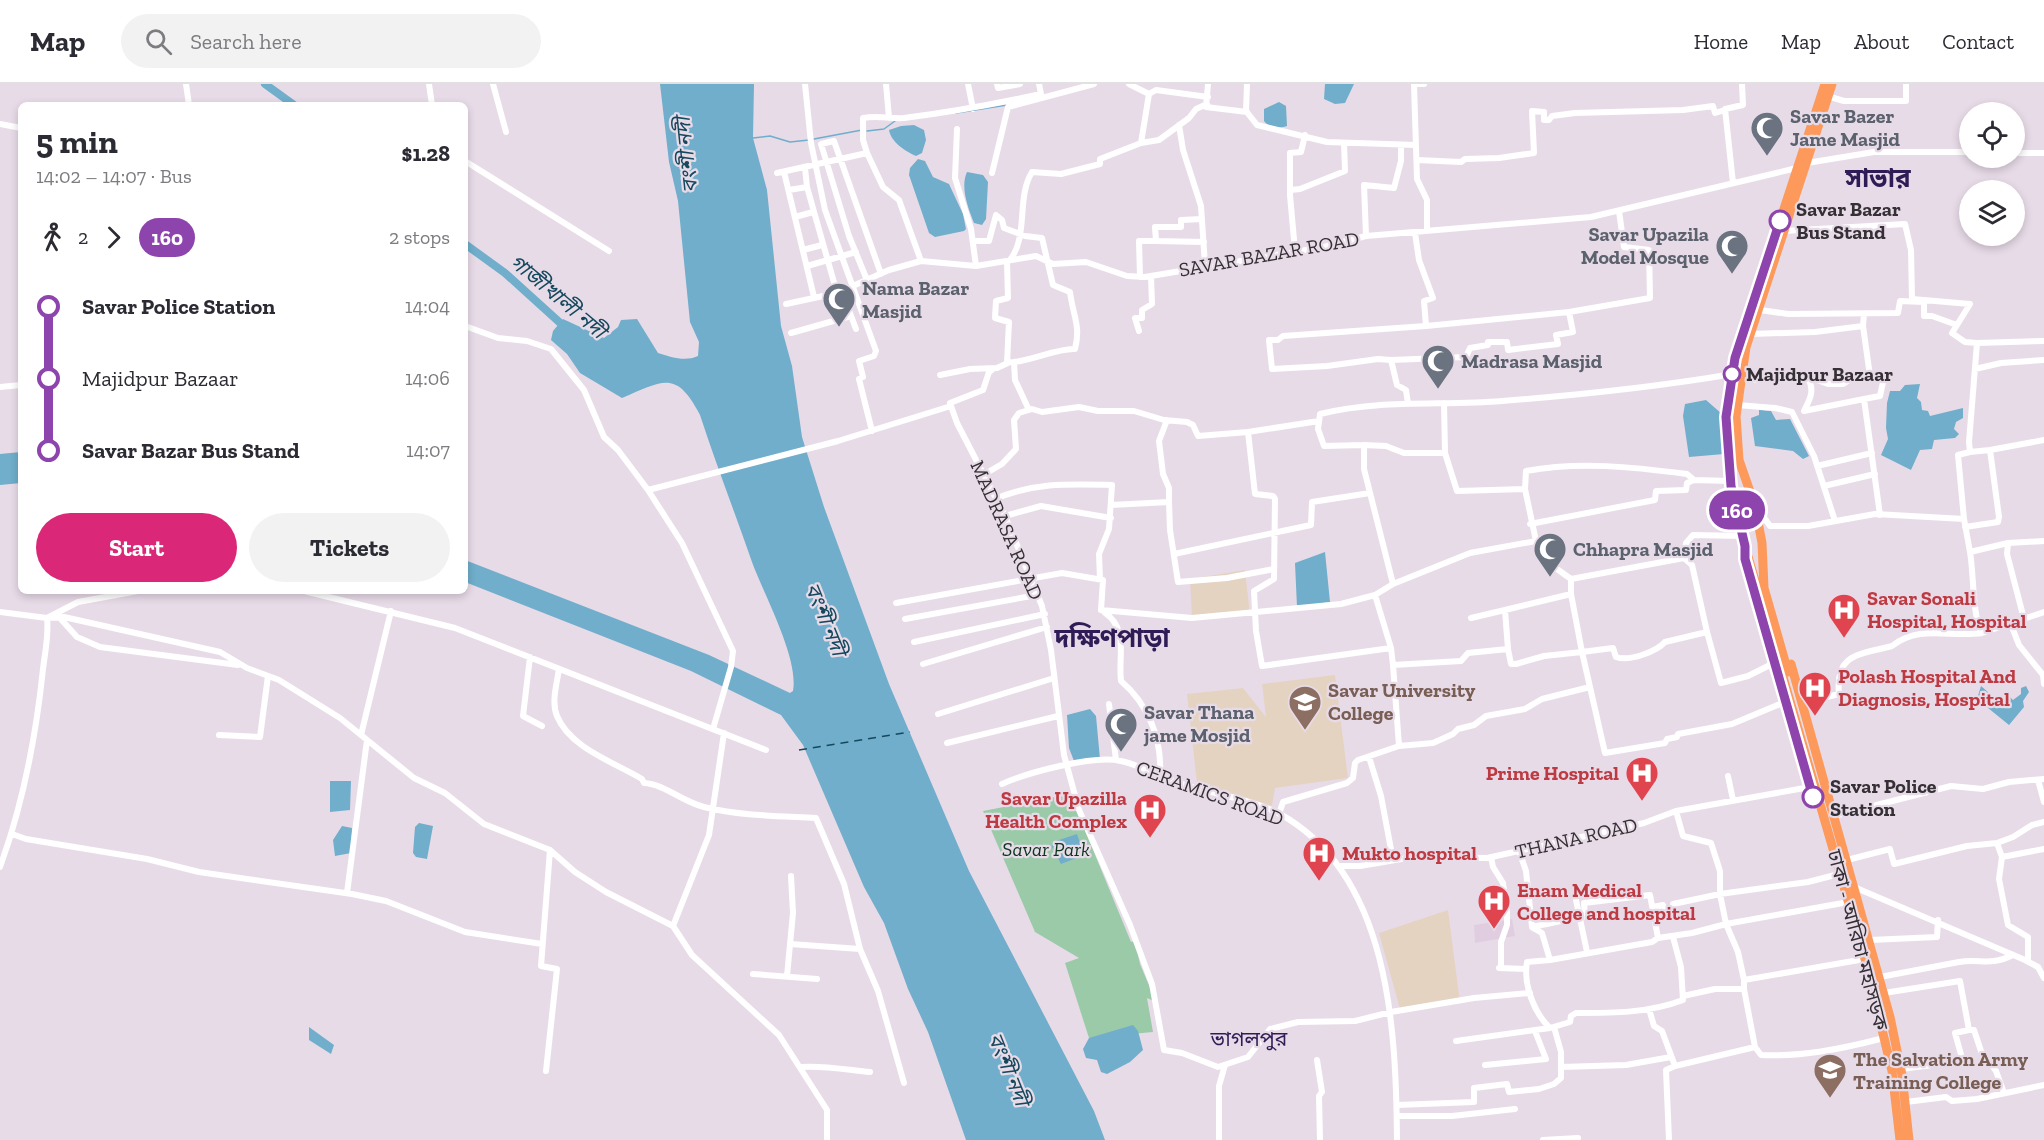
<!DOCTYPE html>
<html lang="en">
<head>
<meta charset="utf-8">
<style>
	body { margin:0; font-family:"Zilla Slab","Noto Sans Bengali",serif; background:#f2f2f3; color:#2b2b33; height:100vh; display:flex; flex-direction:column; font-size:22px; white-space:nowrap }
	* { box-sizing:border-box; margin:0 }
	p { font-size:20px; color:#7c7c81 }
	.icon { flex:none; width:33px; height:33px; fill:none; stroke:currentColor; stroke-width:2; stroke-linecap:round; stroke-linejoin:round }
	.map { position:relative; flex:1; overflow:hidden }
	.side { position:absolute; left:18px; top:18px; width:450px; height:492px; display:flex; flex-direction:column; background:#fff; border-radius:9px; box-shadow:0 3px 9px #0003 }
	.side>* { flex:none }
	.badge { padding:0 12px; border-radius:20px; font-size:21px; line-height:39px }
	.buttons { position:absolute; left:1959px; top:18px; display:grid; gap:12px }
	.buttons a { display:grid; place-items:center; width:66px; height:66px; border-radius:50%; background:#fff; box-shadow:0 3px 9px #0003; font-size:30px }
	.map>.badge { position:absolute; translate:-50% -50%; box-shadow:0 0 0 3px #fff }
	.legs { display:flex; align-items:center; gap:9px; height:66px; padding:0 18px; font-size:20px }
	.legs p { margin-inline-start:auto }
	.headline { display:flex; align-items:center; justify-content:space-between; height:102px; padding:0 18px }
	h1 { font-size:33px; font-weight:800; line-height:45px }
	.action { display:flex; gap:12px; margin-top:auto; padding:12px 18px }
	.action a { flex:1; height:69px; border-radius:36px; background:#db2777; color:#fff; font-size:24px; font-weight:800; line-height:69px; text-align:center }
	.action a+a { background:#f2f2f3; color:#2b2b33 }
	ul { padding:0 18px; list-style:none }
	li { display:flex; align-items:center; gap:21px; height:72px; font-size:22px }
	li i { display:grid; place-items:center; width:9px; height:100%; margin:0 8px; background:currentColor }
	li i::after { content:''; width:15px; height:15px; margin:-8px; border:4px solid; border-radius:50%; background:#fff }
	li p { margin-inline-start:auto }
	li:first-child i { background:linear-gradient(#0000 50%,currentColor 0) }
	li:last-child i { background:linear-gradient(currentColor 50%,#0000 0) }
	header { display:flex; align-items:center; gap:36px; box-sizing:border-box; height:84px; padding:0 30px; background:#fff; border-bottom:2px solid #e1e1e2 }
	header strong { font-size:28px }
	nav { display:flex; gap:33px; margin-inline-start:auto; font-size:21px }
	.search { width:420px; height:54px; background:#f2f2f3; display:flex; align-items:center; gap:15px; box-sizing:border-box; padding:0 21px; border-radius:33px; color:#7c7c81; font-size:22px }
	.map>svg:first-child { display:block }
	.built { fill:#e0cee0 }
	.education { fill:#e5d3c2 }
	.green { fill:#9bcaa9 }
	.water { fill:#70aecb }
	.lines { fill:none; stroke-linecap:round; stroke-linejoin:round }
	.stream { stroke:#70aecb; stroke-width:1.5 }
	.river { stroke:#70aecb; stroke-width:8 }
	.ferry { stroke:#15485d; stroke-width:1.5; stroke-dasharray:8 6; stroke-linecap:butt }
	.minor { stroke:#fff; stroke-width:6 }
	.highway { stroke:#fc995b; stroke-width:9 }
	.line-1-casing { stroke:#fff; stroke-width:14 }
	.line-1 { stroke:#8e44ad; stroke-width:9 }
	.stop-1-dot { fill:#fff; stroke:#8e44ad; stroke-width:3 }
	.labels { text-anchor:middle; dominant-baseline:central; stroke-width:4.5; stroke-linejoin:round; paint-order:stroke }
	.worship-label { font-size:20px; font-weight:bold; fill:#5b616d; stroke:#e8dbe8; text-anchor:start }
	.stop-label { font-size:20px; font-weight:bold; fill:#353035; stroke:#e8dbe8; text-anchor:start }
	.street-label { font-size:20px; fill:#353035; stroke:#e8dbe8 }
	.health-label { font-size:20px; font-weight:bold; fill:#be3a42; stroke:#e8dbe8; text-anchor:start }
	.education-label { font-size:20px; font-weight:bold; fill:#785e54; stroke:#e8dbe8; text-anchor:start }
	.park-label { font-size:20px; font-style:italic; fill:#0b361d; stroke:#e8dbe8 }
	.water-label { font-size:21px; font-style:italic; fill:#15485d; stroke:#e8dbe8 }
	.neighbourhood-label { font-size:21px; fill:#2f1c56; stroke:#e8dbe8 }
	.district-label { font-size:26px; font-weight:bold; fill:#2f1c56; stroke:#e8dbe8 }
</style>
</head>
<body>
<header>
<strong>Map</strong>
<div class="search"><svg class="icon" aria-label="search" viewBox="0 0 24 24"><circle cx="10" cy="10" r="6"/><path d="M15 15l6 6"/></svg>Search here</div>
<nav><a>Home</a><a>Map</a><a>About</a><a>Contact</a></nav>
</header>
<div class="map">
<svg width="2044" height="1056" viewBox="0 0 2044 1056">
	<rect width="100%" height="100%" fill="#e8dbe8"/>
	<path class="built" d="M1512,835L1515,852L1475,859L1474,841Z"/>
	<path class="education" d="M1245,486L1250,531L1192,534L1190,495Z
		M1335,591L1348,694L1275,704L1272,722L1197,699L1187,610L1243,604L1266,633L1262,600Z
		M1448,826L1460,918L1400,925L1379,849Z"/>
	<path class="green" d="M1070,710L1131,858L1135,857L1140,880L1156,918L1147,914L1153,948L1089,954L1065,879L1079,874L1035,848L983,727Z"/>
	<path class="water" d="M660,0H754L753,54L767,106L781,242L792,282L802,353L824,423L889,600L969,787L1094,1027L1105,1056H966L928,948L908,905L884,839L864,803L803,661L781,631L691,587L465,498V476L709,571L790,609L793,607C799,574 764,511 752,478C735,429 716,380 700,331C676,285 663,297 622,314L580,289L567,270L551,256L553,247L563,235L604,254L618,243L621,236L637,235L658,269C671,273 685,278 698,272L699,258L690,238L678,117L669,78Z
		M1325,0H1354L1345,19L1335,20L1324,15Z
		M1279,18L1286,22L1287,42C1280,45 1268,43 1264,37V25Z
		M901,42L914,41L924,46L926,56L922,69L916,72C905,67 891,58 889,46Z
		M918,75L925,77L933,93L949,100L963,130L966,145L964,147L935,153L929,149L909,91L910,84Z
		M967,88L983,91L988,98L986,135L982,141L974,139C968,124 960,103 967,88Z
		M1920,300L1917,314L1921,318L1922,326L1928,327L1930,332L1963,324V334L1956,338L1954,345L1959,350L1955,354L1934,356L1932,365L1920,366L1911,386L1881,371L1888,355L1886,344L1887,319L1890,307H1900L1905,301Z
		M1706,316L1722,330L1724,370L1689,373L1683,332L1685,320Z
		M1759,326L1771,327L1776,336L1790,335L1809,372L1803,375L1793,367L1755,362L1751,334L1759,331Z
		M21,368V399L0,401V370Z
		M1325,468L1330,518L1297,523L1295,479Z
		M1981,602L1997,616L2008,611L2013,616L2021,610V604L2026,602L2029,608L2023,617L2024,623L2009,641L1977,615Z
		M1090,625L1096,632L1100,675L1074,677L1069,664L1067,631Z
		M330,697H351L350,726L330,728Z
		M419,739L433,742L427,775L416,773L413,769L415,743Z
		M342,742L352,744L351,769L335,772L333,756Z
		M1077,750L1084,771L1061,780L1052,763L1053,758Z
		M1133,941L1138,947L1143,966L1130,978L1107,990L1101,988L1097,976L1086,974L1083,965L1089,954Z
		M309,943L334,961L331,970L309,956Z"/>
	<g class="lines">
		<path class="stream" d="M956,29L1007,21
			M867,47L884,45L895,37
			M753,54L770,52L790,58L809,56
			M814,55L862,46"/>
		<path class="river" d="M265,0L294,21
			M465,160L505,189L568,246"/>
		<path class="ferry" d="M799,666L910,648"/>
		<path class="minor" d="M186,0L189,21
			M429,0L432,21
			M493,0L506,48
			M805,0L811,59L825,126L876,267L874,272L859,277L863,293
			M886,0L889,34
			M968,0L973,25
			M997,0L998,4L1020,0
			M1129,0L1149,10L1141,59
			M1208,0L1206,23L1247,28
			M1247,0L1246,27L1257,41L1327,58L1416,61
			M1414,0L1417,95L1427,116V147
			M1414,0H1424
			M1149,10L1156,6L1208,13
			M1827,12L1844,17H1906V0
			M0,40L21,44
			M1179,41L1183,66L1201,122L1205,181
			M957,45L955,94L971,145L976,182
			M867,69L863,56V34C878,31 890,35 904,34C951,28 995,20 1041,10L1039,0
			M2014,69H2044
			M1417,76L1461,78L1465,75L1499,74L1534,69L1532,27L1544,28V36H1549L1552,32L1575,29L1683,26L1713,22L1715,29L1725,26
			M465,77L609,167
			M1807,79L1874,68H1970
			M805,84L807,103L837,209L848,224L856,245
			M784,88L814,213
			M777,89L867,69L883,103L899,116L921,177
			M992,89L1008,23L1094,0
			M1733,99L1725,25L1743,21L1742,0
			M789,106L807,103
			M1291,106L1300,105L1345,87L1344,59
			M795,133L813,128
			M1783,147L1905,140L1911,166L1912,215L1970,220L1957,241
			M1415,149L1419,176L1433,214L1424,217L1426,242
			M1366,152L1364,101L1394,104L1401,77V61
			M973,157H989L996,131L1002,136L1004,144L1025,152L1042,154L1053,201L1070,208C1073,232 1081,242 1075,265C1058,264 1034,276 1014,278L1015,296L1029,326
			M1156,157L1204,158
			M803,166L822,161
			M1295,167L1290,111V69L1301,68L1305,51
			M1010,176C1029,151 1016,114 1032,88L1061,90L1100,80V75L1141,59L1159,56L1189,34L1196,25L1207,20
			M1007,178L1008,214L996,217L995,234L1009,238L1007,279
			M807,182L856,168
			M1140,193L1139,157H1156L1155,143H1181V136L1202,135
			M867,196L849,152L821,60L834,57L881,190
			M786,220L837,209L889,186L921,177L976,182L1036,172L1053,180L1086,178L1127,192L1145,193L1324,163L1366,152L1591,133L1797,84
			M1760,226L1788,230L1898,229L1900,217L1924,218V232H1932L1957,241L1952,249L1965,258L1977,259L1969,358L1970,368L1990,366L1999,433L1998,438L1965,443
			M465,242L498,254L527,257L551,265L584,306L604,353L618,366L648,406L838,357L951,322L957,339L1005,432L1042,522L1051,566L1064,671L1079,726L1130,841L1152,900L1164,966L1182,969L1218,983L1248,973L1270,945L1298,938L1355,937L1391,928L1474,914L1530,909
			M1139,247L1135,234H1142V226L1152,220L1151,192
			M791,249L851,232
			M1750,250L1815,248L1863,242
			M1977,259L2044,257
			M1391,276L1466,273L1470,264L1488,261V258H1507L1508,266L1558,260L1556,251L1573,248L1569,228
			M1975,285L2001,279L2044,276
			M940,291L970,285L997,284L1010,278
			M1870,292L1885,289L1880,312L1864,315L1880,431
			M1808,294C1815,307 1810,315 1804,327L1864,315
			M859,295L872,347
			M1740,296L1814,295L1828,300H1843L1854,293L1870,292L1863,242L1864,230
			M0,303L21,301
			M950,319L983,306L989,288L993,285
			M1444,319L1445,369L1457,407L1525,405
			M1408,320L1406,306L1397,301L1391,276L1378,275L1327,282L1272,285L1269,256H1278L1283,252L1426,242L1569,228L1650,214L1649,166L1624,163L1619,127
			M1737,321L1775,324L1792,328L1814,372L1835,437
			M1248,348L1319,337
			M1364,361L1386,362L1404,369H1445
			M1990,366L2044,356
			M1817,382L1872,369
			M983,391L1002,380L1016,365L1014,336L1019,329L1032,325L1042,328L1079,323L1098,327H1134L1164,336L1187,338L1193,341L1198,352L1248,348L1255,410L1273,412L1275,415L1274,495L1254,507L1256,547L1262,582L1391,564L1393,581
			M1824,402L1875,390
			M648,406L682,459L733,567L731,583L713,645
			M995,415C1036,398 1069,400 1112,401L1109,445L1099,470L1100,495
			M1169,418L1170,446L1178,498L1227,494L1274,485
			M1111,421L1169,418V404L1163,390L1159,357L1167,336
			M1758,425L1770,442H1808L1875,430L1964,435L1970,468L2008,459L2044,457
			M1005,432L1041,422L1111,434
			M1964,435L1958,371L1970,368
			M1530,440L1655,416L1656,407L1686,406L1687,399L1694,396
			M1536,457L1525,405L1526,387C1580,377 1633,383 1687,390L1694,396L1731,397
			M2008,459L2007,470L2024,535
			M1970,468C1974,490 1972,532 1982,549L2044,528
			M1174,470L1311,441L1312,418L1370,409
			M1684,474L1692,481L1707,548
			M1393,500L1364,385V361L1324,362L1318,345L1320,330C1379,315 1442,322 1502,317C1579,311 1656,303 1733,290
			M304,507L455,544L766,666
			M1375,511L1391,564
			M896,519L1062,489L1103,496L1101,526L1192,534L1341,520L1375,511L1393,500L1470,469L1536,457L1550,480L1571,495
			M0,528L47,534L64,533L220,568L247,584L279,596L340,634L414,694L445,709L484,740L550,766L575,788L606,808L673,842L692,871L779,951L827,1026V1056
			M1104,528C1129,545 1118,571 1121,597C1148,620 1162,654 1160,691
			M59,533L77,553L100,563L238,581
			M1471,534L1505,526
			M905,535L1037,511
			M2010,538L2019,561L2043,591L2044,600
			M914,558L1045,530
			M1508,565L1511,580H1516L1544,572L1582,568L1571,510
			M530,573L523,632L542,642
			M923,580L1047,543
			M559,585C557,599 551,618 557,632C570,664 614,678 642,695L644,699C664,700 683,718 704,723C740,732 780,732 816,734L844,800L860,865L878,907L904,999
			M1590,603L1605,669L1665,659L1667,655L1677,653L1678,650L1732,640L1785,618
			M1802,619L1839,610C1835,569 1859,571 1892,562C1920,540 1950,554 1982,549
			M1109,620L1116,676
			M938,630L1054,594
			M219,651L260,653L268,592
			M361,651L391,527
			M947,659L1058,632
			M1399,662L1433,659L1453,650L1458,645L1474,641L1486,632L1525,625L1542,615L1590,603L1582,568L1613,564L1616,573C1630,578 1657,567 1665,558L1707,548L1721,599L1748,592L1774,579
			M1369,673L1381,712L1393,776
			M1728,692L1733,716
			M2038,696L2044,718
			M1002,700C1026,689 1096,670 1121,677C1143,682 1163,694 1185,701C1212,709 1256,717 1280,730C1390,791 1396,945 1397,1056
			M1279,730L1283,718L1347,699L1353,694L1355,679L1358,676L1399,662L1393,581L1461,577L1468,569L1508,565L1505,526L1571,510V495L1684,474L1686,459L1693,451L1742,452
			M1834,732L1951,702L1983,705L2009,698L2044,695
			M12,750L26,755L147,775L199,788L352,810L386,817L465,848L542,860
			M1997,759L2002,773L2044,765
			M1519,767L1526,787L1532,843L1585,832L1584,819L1650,811L1658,854L1692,849L1726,840L1720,810L1808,798L1835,791
			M1491,773L1493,783L1503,799L1507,829V841L1501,858V884
			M2002,773L1999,795L2008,841L2028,853V877
			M1847,776L1890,765L1894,780L1967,762L1997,759L2013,753L2032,741L2044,738
			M1339,782H1360L1413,773L1487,774L1644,739L1676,727L1810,703
			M0,783C23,720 36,652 43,585C45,568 49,551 47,534L78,518L138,507
			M1854,803L2025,876L2038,883L2044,894
			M347,809L367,656
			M1576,816L1587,868
			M1653,823L1663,821L1665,828L1674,826L1673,820L1720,810V787L1711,759L1683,752L1676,727
			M673,842L709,751L724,649
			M1533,844L1542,849L1550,876L1652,858L1658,854
			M1870,856L1937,853L1938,836
			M790,860L860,865
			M1550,876L1527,878C1523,900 1534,929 1550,944L1570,938L1571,932L1576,929C1613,929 1649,929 1683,916L1681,883L1673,853
			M1499,884L1526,885
			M753,890L817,895
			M787,892L793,829L791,792
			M1880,893C1906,888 1933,883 1959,878C1981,874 1988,883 2013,871
			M1744,896L1738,868L1726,840L1843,819
			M1744,905L1755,963
			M1884,909L1960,897L1969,946H1974L1981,967L1996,987L2004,1009
			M1683,912L1715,905H1744V896L1859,876
			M1649,925L1654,942L1662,947L1675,982L1755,963L1761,971C1801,973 1841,965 1880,955
			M1456,957L1550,944
			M1317,976L1322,1008L1319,1012L1320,1056
			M1485,981L1546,975L1535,947
			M801,983C821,981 849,986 870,988
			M1561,983L1626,981L1671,973
			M1901,985L1948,979L1962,974L1955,949L1969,946
			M546,987L557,885L541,882L550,766
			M1906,1018L1946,1013L1952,1017L1977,1015L2044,1001
			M1397,1021L1474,1018V1004L1507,1000L1509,1008L1539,1005L1554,1000L1561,994V968L1554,943
			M1397,1032H1452L1515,1025
			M1219,1056V1002L1225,981
			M1543,1056L1578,1054
			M1669,1056L1666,986L1675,982"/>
		<path class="highway" d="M1825,0L1735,274L1726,333L1731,402L1742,452L1865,875L1892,987L1900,1056
			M1791,580L1890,933L1902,991L1909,1056
			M1788,588L1764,504L1762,459L1755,422L1739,376L1736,332L1746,263L1832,0"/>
	</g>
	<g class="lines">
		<g class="line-1-casing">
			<path id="line-1" d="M1780,137L1735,274L1726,333L1731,402L1745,462V475L1813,713"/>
		</g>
		<use href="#line-1" class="line-1"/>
	</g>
	<defs>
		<g id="mosque-pin" transform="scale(1.725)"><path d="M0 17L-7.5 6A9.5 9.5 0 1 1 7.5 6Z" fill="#6b7280" stroke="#e8dbe8"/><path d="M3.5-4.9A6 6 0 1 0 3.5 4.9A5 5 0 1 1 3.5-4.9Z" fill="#fff"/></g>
		<g id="hospital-pin" transform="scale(1.725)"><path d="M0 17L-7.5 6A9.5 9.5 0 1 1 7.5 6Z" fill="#e0444e" stroke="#e8dbe8"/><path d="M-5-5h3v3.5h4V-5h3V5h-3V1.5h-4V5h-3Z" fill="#fff"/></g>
		<g id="university-pin" transform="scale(1.725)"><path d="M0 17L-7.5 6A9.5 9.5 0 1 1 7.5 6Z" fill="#8d6e63" stroke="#e8dbe8"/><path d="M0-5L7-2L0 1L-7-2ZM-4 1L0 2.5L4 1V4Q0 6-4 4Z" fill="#fff"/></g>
	</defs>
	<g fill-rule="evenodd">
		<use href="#mosque-pin" x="1767" y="44"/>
		<use href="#mosque-pin" x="1732" y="162"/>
		<use href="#mosque-pin" x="839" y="215"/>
		<use href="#mosque-pin" x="1438" y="277"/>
		<use href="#mosque-pin" x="1550" y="465"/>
		<use href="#hospital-pin" x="1844" y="526"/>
		<use href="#hospital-pin" x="1815" y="604"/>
		<use href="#university-pin" x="1305" y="618"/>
		<use href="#mosque-pin" x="1121" y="640"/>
		<use href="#hospital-pin" x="1642" y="689"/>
		<use href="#hospital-pin" x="1150" y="726"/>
		<use href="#hospital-pin" x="1319" y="769"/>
		<use href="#hospital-pin" x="1494" y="817"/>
		<use href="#university-pin" x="1830" y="986"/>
	</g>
	<g class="stop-1-dot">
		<circle cx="1780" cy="137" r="10"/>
		<circle cx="1732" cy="290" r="8"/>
		<circle cx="1813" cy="713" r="10"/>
	</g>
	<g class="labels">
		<g class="worship-label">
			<text x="1790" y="32">Savar Bazer<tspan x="1790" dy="23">Jame Masjid</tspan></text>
			<text x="1709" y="150" text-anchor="end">Savar Upazila<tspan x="1709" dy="23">Model Mosque</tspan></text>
			<text x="862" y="204">Nama Bazar<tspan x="862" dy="23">Masjid</tspan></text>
			<text x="1461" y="277">Madrasa Masjid</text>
			<text x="1573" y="465">Chhapra Masjid</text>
			<text x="1144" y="628">Savar Thana<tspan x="1144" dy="23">jame Mosjid</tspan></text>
		</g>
		<g class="stop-label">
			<text x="1796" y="125">Savar Bazar<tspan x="1796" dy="23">Bus Stand</tspan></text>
			<text x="1746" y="290">Majidpur Bazaar</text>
			<text x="1830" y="702">Savar Police<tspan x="1830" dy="23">Station</tspan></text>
		</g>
		<g class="street-label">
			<text transform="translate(1269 170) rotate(-10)">SAVAR BAZAR ROAD</text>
			<text transform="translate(1007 446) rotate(66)">MADRASA ROAD</text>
			<text transform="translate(1210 709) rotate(20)">CERAMICS ROAD</text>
			<text transform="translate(1576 754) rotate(-13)">THANA ROAD</text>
			<text transform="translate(1858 856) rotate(75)">ঢাকা - আরিচা মহাসড়ক</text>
		</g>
		<g class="health-label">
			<text x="1867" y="514">Savar Sonali<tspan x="1867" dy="23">Hospital, Hospital</tspan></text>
			<text x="1838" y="592">Polash Hospital And<tspan x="1838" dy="23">Diagnosis, Hospital</tspan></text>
			<text x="1619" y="689" text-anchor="end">Prime Hospital</text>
			<text x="1127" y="714" text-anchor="end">Savar Upazilla<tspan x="1127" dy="23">Health Complex</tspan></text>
			<text x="1342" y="769">Mukto hospital</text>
			<text x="1517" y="806">Enam Medical<tspan x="1517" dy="23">College and hospital</tspan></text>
		</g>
		<g class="education-label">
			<text x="1328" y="606">Savar University<tspan x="1328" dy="23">College</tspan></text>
			<text x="1853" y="975">The Salvation Army<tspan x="1853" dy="23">Training College</tspan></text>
		</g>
		<g class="park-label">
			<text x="1046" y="765">Savar Park</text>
		</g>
		<g class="water-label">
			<text transform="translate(686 71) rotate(-96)">বংশী নদী</text>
			<text transform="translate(558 212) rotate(40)">গাজীখালী নদী</text>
			<text transform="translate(826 535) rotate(68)">বংশী নদী</text>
			<text transform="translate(1009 985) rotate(68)">বংশী নদী</text>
		</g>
		<g class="neighbourhood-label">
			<text x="1249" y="954">ভাগলপুর</text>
		</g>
		<g class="district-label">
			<text x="1878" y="94">সাভার</text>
			<text x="1112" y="554">দক্ষিণপাড়া</text>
		</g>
	</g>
</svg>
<div class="buttons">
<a><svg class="icon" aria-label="locate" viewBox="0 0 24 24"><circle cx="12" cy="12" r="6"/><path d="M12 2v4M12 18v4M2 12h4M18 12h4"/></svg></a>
<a><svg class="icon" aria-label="layers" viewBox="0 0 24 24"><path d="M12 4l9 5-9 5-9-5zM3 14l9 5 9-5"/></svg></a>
</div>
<b class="badge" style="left:1737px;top:426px;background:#8e44ad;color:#fff">160</b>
<section class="side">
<div class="headline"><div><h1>5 min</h1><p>14:02 – 14:07 · Bus</p></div><b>$1.28</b></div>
<div class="legs"><svg class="icon" aria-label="walk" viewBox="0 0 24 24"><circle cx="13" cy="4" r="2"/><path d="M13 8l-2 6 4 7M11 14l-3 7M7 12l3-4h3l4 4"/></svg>2<svg class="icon" aria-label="forward" viewBox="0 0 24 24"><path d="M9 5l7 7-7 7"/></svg><b class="badge" style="background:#8e44ad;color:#fff">160</b><p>2 stops</p></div>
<ul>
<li><i style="color:#8e44ad"></i><b>Savar Police Station</b><p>14:04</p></li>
<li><i style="color:#8e44ad"></i><span>Majidpur Bazaar</span><p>14:06</p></li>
<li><i style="color:#8e44ad"></i><b>Savar Bazar Bus Stand</b><p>14:07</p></li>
</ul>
<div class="action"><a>Start</a><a>Tickets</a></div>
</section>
</div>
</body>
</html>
